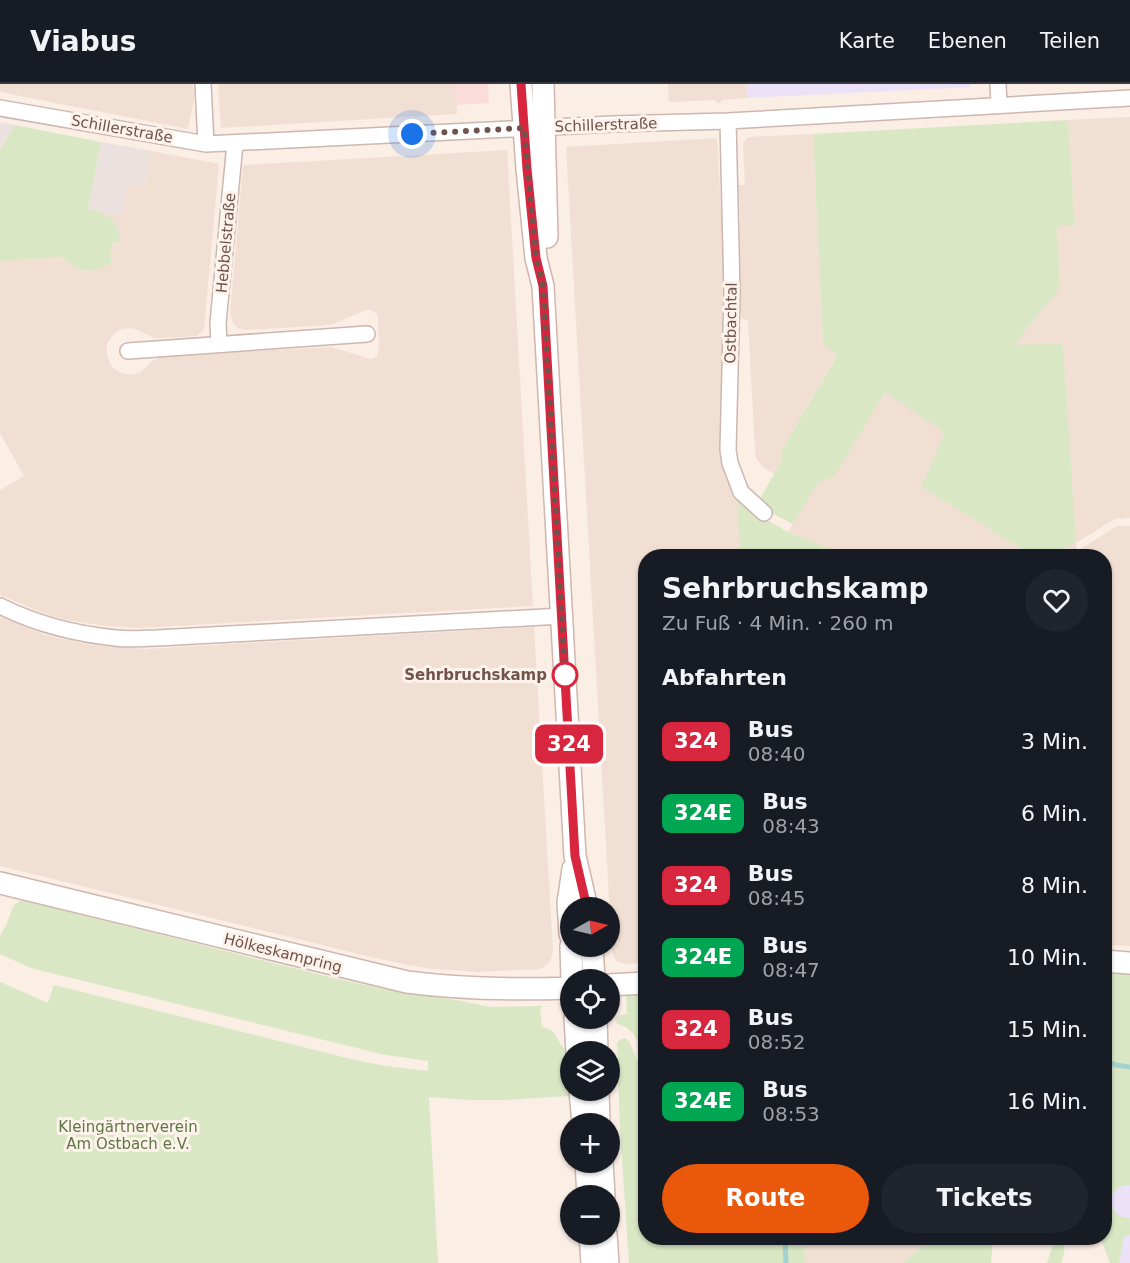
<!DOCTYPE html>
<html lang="de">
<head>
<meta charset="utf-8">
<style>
	body { margin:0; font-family:"DejaVu Sans",sans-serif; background:#20242c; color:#f1f3f6; height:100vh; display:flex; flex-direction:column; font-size:22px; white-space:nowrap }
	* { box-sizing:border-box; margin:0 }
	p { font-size:20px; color:#9ea1a6 }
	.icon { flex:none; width:33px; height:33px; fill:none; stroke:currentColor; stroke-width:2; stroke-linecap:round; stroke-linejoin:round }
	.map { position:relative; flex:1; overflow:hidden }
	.drawer { position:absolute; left:638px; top:465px; width:474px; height:696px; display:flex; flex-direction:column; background:#171b24; border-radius:24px; box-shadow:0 2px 4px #0004 }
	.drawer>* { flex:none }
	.badge { padding:0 12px; border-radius:9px; font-size:21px; line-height:39px }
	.needle { width:39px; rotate:82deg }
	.tools { position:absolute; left:560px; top:813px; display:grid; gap:12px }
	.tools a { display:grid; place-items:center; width:60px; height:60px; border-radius:50%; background:#171b24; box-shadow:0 2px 4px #0004; font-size:30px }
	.you { position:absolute; width:30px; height:30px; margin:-15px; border:4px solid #fff; border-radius:50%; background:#1a73e8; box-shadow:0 0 0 9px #1a73e833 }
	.map>.badge { position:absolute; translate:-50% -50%; box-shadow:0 0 0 3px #fff }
	h2 { padding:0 24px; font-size:22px; line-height:54px }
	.round { display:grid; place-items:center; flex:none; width:63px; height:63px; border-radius:32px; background:#20242c }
	.head { display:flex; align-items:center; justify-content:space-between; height:102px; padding:0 24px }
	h1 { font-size:28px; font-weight:700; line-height:45px }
	.cta { display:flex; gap:12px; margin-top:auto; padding:12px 24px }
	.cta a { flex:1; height:69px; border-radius:36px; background:#ea580c; color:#fff; font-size:24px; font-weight:700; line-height:69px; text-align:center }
	.cta a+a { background:#20242c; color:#f1f3f6 }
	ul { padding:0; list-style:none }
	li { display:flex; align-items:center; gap:18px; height:72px; padding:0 24px }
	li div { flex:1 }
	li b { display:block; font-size:22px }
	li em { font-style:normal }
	li .badge { min-width:66px; font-weight:700; text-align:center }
	header { display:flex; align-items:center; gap:36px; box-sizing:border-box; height:84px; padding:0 30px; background:#171b24; border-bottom:2px solid #363941 }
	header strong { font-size:28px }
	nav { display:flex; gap:33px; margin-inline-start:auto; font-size:21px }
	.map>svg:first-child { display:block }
	.residential { fill:#f1dfd4 }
	.commercial { fill:#faddda }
	.industrial { fill:#ebe2df }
	.education { fill:#ebe2f7 }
	.green { fill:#d9e7c5 }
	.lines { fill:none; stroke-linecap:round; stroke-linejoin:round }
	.stream { stroke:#a3d3d1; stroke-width:5 }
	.street-casing { stroke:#cdb7b0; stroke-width:18 }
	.secondary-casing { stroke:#d0b6ad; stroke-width:24 }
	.street { stroke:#fff; stroke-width:15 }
	.secondary { stroke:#fff; stroke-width:21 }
	.line-casing { stroke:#fff; stroke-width:14 }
	.line { stroke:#d7263d; stroke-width:9 }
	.walk { stroke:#71534d; stroke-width:6; stroke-dasharray:0 10.8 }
	.stop-dot { fill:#fff; stroke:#d7263d; stroke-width:3 }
	.labels { text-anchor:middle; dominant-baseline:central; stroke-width:6; stroke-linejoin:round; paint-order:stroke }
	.street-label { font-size:15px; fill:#71534d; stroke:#fdf3eb }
	.stop-label { font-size:15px; font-weight:bold; fill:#71534d; stroke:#fdf3eb; text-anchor:end }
	.park-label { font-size:15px; fill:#5e7645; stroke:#fdf3eb }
</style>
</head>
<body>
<header>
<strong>Viabus</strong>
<nav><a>Karte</a><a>Ebenen</a><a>Teilen</a></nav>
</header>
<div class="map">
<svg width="1130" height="1179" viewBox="0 0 1130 1179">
	<rect width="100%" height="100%" fill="#faeee5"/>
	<path class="residential" d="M0,0H193L194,16L188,45L0,8Z
		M218,0H456L457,30L221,44Z
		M668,0H747L748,14L721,16V19H716V16L669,18Z
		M1130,33V434L1115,435L1076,459L1077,467L1117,442H1130V862L1104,861V472H1052L1075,458L1063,259L1013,262L1060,204L1057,142L1075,140L1068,36Z
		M813,50L823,260L837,270L782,366V376L774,390L763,383L756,374L755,367L748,237L737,231L740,130L738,101H745L743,59L748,53Z
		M717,54L740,472H645V879L625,880L617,877L613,872L612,866L566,63Z
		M507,66L533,522L138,544L107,542L67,536L43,529L0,511V406L24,392L0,349V177L63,173L72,182L83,187L111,179L110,167L114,159V157L119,149L114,138L106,130L123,129L129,99L144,102L151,67L219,80L204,245L197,252L159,254H154L135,245L130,244L119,246L112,252L107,260V272L112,283L121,289L131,291L141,288L151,278L162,272L331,263L371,275L377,272L379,265L378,233L376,229L371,226H366L330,241L245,246L238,244L233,239L230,230L243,81Z
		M885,308L946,349L921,403L1034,472H850L788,448L818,397L835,392Z
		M0,533L45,551L85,560L145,565L534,543L553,866L551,875L547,881L540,885L477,888L433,885L408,881L367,872L0,782Z
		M804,1154H928L917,1168L903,1179H805Z"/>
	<path class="commercial" d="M456,0H488L489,19L457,21Z"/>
	<path class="industrial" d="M0,38L15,41L0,66Z
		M101,58L151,67L144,102L129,100L123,129L106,130L95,126H88Z"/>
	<path class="education" d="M747,0H970L971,3L748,14Z
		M1125,1101H1130V1134L1127,1135L1117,1131L1113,1127L1111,1121V1116L1115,1106Z
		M1130,1151V1179H1119L1124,1153Z"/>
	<path class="green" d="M1068,36L1075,141L1057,142L1060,204L1014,261L1063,259L1076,458L1052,472H1034L921,403L945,349L885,308L835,392L818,398L793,440L769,428L758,418L782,376V366L837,271L823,260L813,50Z
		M15,41L101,58L88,125C108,128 120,137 120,159L114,157L110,167L111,179C94,191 76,189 63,173L0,177V66Z
		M736,402L743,422L788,448L850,472H740Z
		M22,816L333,894L384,905L456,916L490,923L542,922L540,926L542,943C562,948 553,957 566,965L570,1012L505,1016H471L429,1013L438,1179H0V898L48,919L54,901L351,975L385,982L428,987V977L381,970L31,884L0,870V852L6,841L14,821Z
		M1104,889L1130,890V1101C1105,1101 1104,1134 1130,1134V1151L1124,1153L1119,1179H1110L1102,1158L1099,1154H1104Z
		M645,909V974C635,958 638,945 617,940L616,935L619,931L627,930L626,911Z
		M625,954L629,957L637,976L645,986V1154H804L805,1179H629L620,1045L617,958L622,955Z
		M928,1154H993L991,1179H903L917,1168Z
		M1055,1154H1063C1065,1165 1065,1168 1061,1179H1047Z"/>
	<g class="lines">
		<path class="stream" d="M1104,975L1115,981L1130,983
			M785,1154L786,1179"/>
		<g class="street-casing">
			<path id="street" d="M203,0L206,60
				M998,0L999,21
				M0,24L206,60L613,40L728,37L1130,14
				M728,37L732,209L728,366L730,379L741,408L764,429
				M219,260L218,239L235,59
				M128,267L367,250
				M0,522C36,540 75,550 116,554C129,556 143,554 157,554L562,532"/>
		</g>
		<g class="secondary-casing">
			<path id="secondary" d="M521,0L527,85L536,174L543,202L575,772L587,824
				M543,0L547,153
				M0,799L407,898C461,905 515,906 570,904
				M570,850L568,819L573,785
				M571,862L572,896
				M592,862L594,896
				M1104,877L1130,879
				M609,901L645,899
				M575,934L577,968
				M596,934L597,968
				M580,1006L583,1040
				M598,1006L599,1040
				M586,1078L588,1112
				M602,1078L604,1112
				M590,1150L592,1179
				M606,1150L608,1179"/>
		</g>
		<use href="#street" class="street"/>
		<use href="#secondary" class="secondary"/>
	</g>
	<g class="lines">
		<g class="line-casing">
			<path id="line" d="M521,0L527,85L536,174L543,202L575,772L587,824"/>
		</g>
		<use href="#line" class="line"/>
		<path class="walk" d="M412,50L524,44L536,174L543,202L565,591"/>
	</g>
	<circle class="stop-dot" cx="565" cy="591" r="12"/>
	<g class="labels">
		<g class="street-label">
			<text transform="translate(606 41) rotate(-2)">Schillerstraße</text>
			<text transform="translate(122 45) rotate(10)">Schillerstraße</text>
			<text transform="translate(226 159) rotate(-85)">Hebbelstraße</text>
			<text transform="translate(731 239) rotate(-89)">Ostbachtal</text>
			<text transform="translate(283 869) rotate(14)">Hölkeskampring</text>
		</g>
		<g class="stop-label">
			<text x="547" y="591">Sehrbruchskamp</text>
		</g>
		<g class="park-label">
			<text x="128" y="1043">Kleingärtnerverein<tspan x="128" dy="17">Am Ostbach e.V.</tspan></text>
		</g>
	</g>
</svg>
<div class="tools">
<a><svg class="needle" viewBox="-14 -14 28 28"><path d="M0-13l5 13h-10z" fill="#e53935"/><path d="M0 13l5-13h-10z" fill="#9ea1a6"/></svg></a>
<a><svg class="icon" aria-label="locate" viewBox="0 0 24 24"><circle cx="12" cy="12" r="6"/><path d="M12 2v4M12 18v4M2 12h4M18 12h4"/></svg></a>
<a><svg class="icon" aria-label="layers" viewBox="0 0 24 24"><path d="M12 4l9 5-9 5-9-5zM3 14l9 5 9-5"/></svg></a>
<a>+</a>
<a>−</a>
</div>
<div class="you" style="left:412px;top:50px"></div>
<b class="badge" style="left:569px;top:660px;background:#d7263d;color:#fff">324</b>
<section class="drawer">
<div class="head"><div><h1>Sehrbruchskamp</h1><p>Zu Fuß · 4 Min. · 260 m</p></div><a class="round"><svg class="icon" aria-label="heart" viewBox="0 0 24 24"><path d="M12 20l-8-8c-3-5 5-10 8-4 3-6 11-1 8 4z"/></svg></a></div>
<h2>Abfahrten</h2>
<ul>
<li><span class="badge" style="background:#d7263d;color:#fff">324</span><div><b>Bus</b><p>08:40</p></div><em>3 Min.</em></li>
<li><span class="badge" style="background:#00a651;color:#fff">324E</span><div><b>Bus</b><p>08:43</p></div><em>6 Min.</em></li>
<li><span class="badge" style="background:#d7263d;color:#fff">324</span><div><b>Bus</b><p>08:45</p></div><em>8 Min.</em></li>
<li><span class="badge" style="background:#00a651;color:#fff">324E</span><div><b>Bus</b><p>08:47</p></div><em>10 Min.</em></li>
<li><span class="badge" style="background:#d7263d;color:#fff">324</span><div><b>Bus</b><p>08:52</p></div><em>15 Min.</em></li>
<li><span class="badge" style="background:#00a651;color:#fff">324E</span><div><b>Bus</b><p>08:53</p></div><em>16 Min.</em></li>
</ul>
<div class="cta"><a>Route</a><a>Tickets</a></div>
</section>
</div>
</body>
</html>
